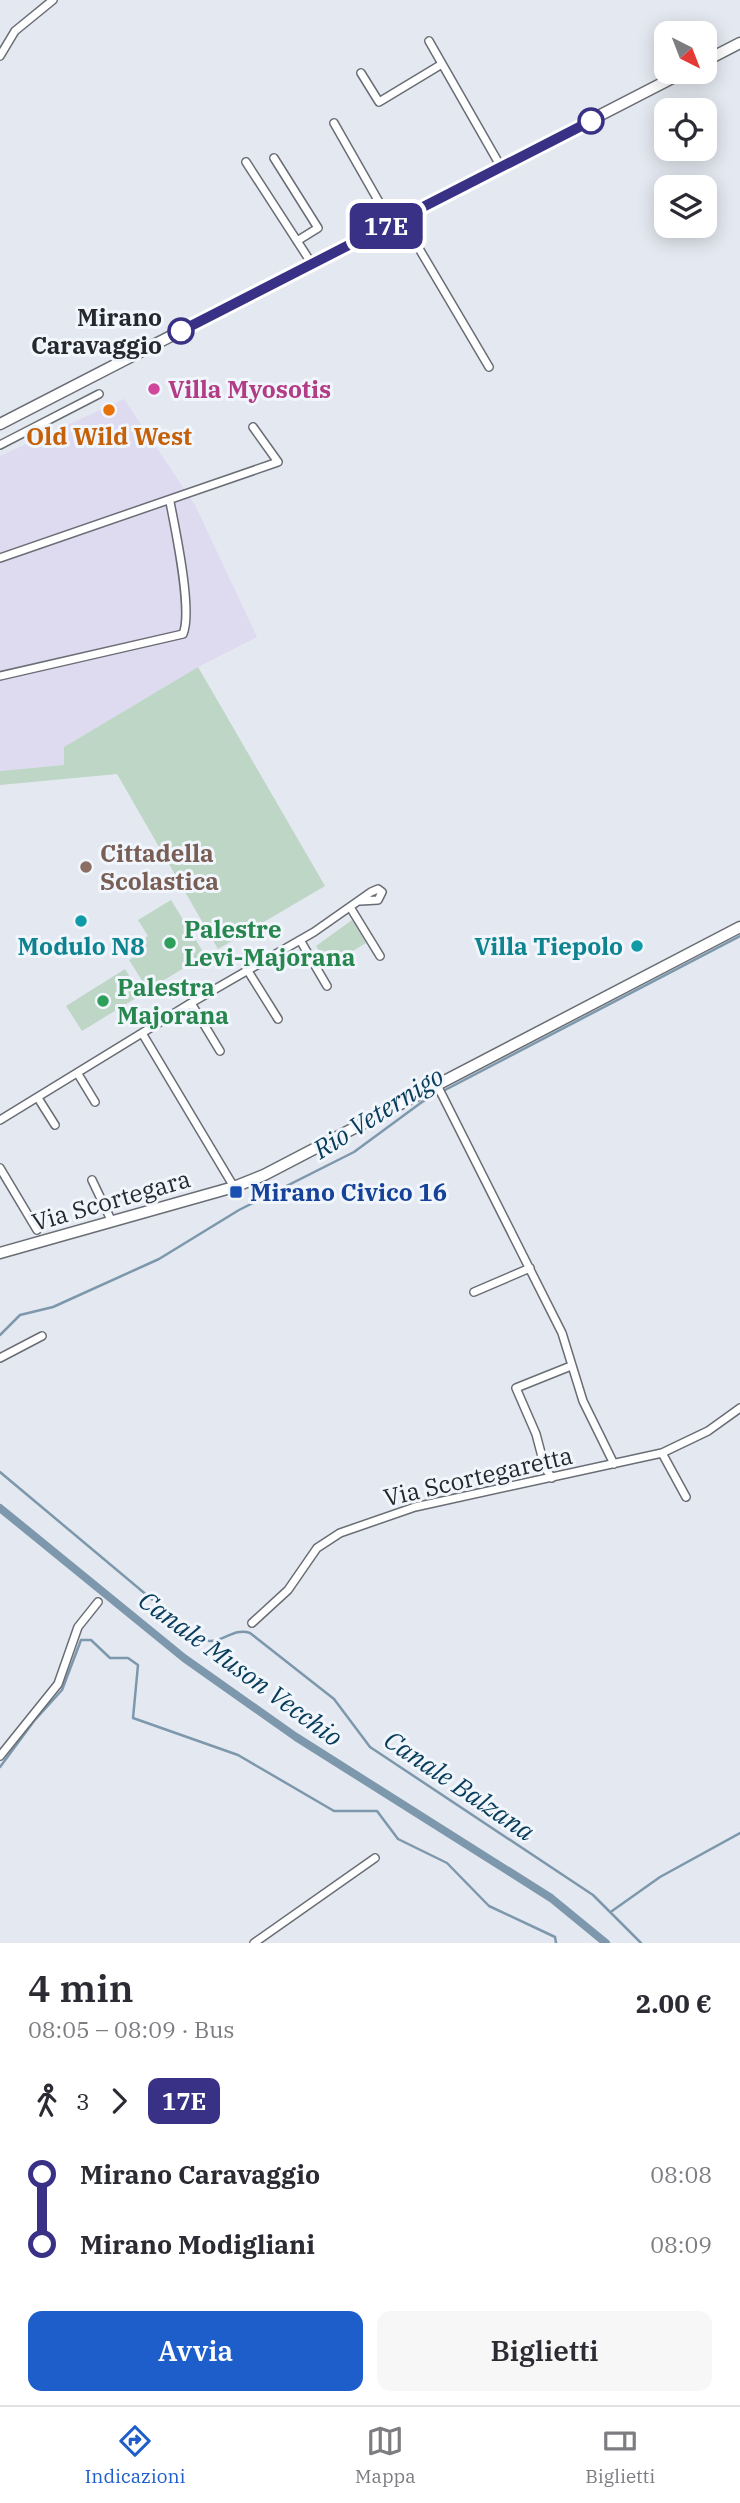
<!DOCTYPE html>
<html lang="it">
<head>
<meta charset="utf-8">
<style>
	body { margin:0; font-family:"IBM Plex Serif",serif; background:#f7f7f7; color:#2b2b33; height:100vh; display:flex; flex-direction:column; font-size:26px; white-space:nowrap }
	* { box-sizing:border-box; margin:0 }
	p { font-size:23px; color:#7c7c81 }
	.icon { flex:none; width:38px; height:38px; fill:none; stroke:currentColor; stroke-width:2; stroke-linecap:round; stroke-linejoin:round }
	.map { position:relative; height:1943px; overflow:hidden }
	.panel { display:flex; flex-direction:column; background:#fff; flex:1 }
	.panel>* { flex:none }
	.badge { padding:0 14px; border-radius:10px; font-size:24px; line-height:46px }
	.needle { width:46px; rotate:138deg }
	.controls { position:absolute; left:654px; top:21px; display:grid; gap:14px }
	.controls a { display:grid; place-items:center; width:63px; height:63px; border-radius:14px; background:#fff; box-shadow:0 4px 18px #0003; font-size:35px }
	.map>.badge { position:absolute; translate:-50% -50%; box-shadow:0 0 0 4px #fff }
	.legs { display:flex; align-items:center; gap:10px; height:77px; padding:0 28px; font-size:23px }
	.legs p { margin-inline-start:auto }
	.summary { display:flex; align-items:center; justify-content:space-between; height:119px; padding:0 28px }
	h1 { font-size:38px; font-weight:600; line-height:52px }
	.button { display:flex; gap:14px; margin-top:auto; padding:14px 28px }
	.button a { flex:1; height:80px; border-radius:14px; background:#1e5eca; color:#fff; font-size:28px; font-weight:600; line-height:80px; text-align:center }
	.button a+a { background:#f7f7f7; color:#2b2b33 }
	ul { padding:0 28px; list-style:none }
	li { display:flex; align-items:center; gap:24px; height:70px; font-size:26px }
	li i { display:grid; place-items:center; width:10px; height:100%; margin:0 9px; background:currentColor }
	li i::after { content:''; width:18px; height:18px; margin:-9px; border:5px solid; border-radius:50%; background:#fff }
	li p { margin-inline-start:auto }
	li:first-child i { background:linear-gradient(#0000 50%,currentColor 0) }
	li:last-child i { background:linear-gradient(currentColor 50%,#0000 0) }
	.dock { display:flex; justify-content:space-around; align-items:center; height:98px; border-top:2px solid #e1e1e2; background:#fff; font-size:19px; color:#7c7c81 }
	.dock a { display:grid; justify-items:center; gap:4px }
	.dock .active { color:#1e5eca }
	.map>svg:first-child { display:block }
	.commercial { fill:#dedbf1 }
	.green { fill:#bed6c5 }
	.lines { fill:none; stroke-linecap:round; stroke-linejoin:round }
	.stream { stroke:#7d98ac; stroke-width:2.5 }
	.canal { stroke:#7d98ac; stroke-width:8 }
	.street-casing { stroke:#696d74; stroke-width:10 }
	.secondary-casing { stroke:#696d74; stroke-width:13 }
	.street { stroke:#fff; stroke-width:7 }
	.secondary { stroke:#fff; stroke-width:10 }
	.line-1-casing { stroke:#fff; stroke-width:16 }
	.line-1 { stroke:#393185; stroke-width:10 }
	.stop-1-dot { fill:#fff; stroke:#393185; stroke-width:3.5 }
	.hotel-dot { fill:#d1479c; stroke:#f1f6fd; stroke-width:2.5 }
	.food-dot { fill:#e8710a; stroke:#f1f6fd; stroke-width:2.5 }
	.education-dot { fill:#8d6e63; stroke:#f1f6fd; stroke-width:2.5 }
	.culture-dot { fill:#0f9aa8; stroke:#f1f6fd; stroke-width:2.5 }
	.leisure-dot { fill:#2e9e5b; stroke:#f1f6fd; stroke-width:2.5 }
	.transit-dot { fill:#1a4fb4; stroke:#f1f6fd; stroke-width:2.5 }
	.labels { text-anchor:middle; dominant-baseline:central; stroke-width:6; stroke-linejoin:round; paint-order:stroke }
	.stop-label { font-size:24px; font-weight:bold; fill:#27282b; stroke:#f1f6fd; text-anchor:end }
	.hotel-label { font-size:24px; font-weight:bold; fill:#b23c85; stroke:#f1f6fd; text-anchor:start }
	.food-label { font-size:24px; font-weight:bold; fill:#c56008; stroke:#f1f6fd }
	.education-label { font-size:24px; font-weight:bold; fill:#785e54; stroke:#f1f6fd; text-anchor:start }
	.leisure-label { font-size:24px; font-weight:bold; fill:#27864d; stroke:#f1f6fd; text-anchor:start }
	.culture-label { font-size:24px; font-weight:bold; fill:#0d838f; stroke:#f1f6fd }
	.transit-label { font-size:24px; font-weight:bold; fill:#164399; stroke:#f1f6fd; text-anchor:start }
	.street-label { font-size:24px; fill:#27282b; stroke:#f1f6fd }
	.water-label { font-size:26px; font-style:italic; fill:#083c5a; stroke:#f1f6fd }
</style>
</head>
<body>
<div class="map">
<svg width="740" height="1943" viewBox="0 0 740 1943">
	<rect width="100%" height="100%" fill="#e4e8f0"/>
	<path class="commercial" d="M124,399L195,505L257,637L198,667L64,747L65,765L0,771V456Z"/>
	<path class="green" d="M198,667L325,886L218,949L117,774L0,785V771L64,765V747Z
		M171,900L205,955L148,990L129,960L145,950L140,941L148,936L138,920Z
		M352,920L366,943L328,966L316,946Z
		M125,969L141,995L82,1031L66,1006Z"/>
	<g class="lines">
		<path class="stream" d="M0,1335L20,1315L53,1307L159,1259L239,1210L354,1152L422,1102L740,936
			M0,1472L198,1638C219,1649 231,1626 250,1633L334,1699L370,1747L593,1895L641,1943
			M0,1767L34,1721L62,1690L81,1640H91L110,1658H128L138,1665L133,1718L238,1755L334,1811H377L398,1839L447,1863L489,1906L555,1937L556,1943
			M612,1911L660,1877L740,1833"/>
		<path class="canal" d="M0,1508L184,1658L296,1737L551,1898L606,1943"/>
		<g class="street-casing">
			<path id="street" d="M429,41L501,167
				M0,56L15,31L53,0
				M361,73L379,102L442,64
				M334,123L391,223
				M274,158L318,228L297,241
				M246,162L312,264
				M401,218L489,367
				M0,445L99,394
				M0,558L278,462L253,427
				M0,676L183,634C193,611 175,528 170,502
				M350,907L380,956
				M300,940L327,986
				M248,971L278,1019
				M191,1003L220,1051
				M142,1033L234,1187
				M78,1074L95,1102
				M437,1085L562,1333L583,1401L614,1464
				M38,1098L55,1125
				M0,1120L191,1003L314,932L371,892L378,889L382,892L378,900L360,901
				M0,1168L37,1230
				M92,1180L112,1222
				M474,1292L530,1268
				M0,1358L42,1336
				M662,1453L686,1497
				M552,1478L545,1468L536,1434L516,1388L571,1366
				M252,1623L288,1590L317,1548L340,1533L415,1507L662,1453L708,1431L740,1408
				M0,1756L58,1684L78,1627L98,1602
				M254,1943L375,1858"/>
		</g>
		<g class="secondary-casing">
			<path id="secondary" d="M705,61L740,43
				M0,424L684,72
				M0,1253L234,1187L264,1175L740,927"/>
		</g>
		<use href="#street" class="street"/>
		<use href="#secondary" class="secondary"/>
	</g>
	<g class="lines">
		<g class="line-1-casing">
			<path id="line-1" d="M181,331L591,121"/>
		</g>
		<use href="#line-1" class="line-1"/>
	</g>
	<g class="stop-1-dot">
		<circle cx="591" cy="121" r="12"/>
		<circle cx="181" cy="331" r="12"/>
	</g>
	<circle class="hotel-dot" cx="154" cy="389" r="7"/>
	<circle class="food-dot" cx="109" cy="410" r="7"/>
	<circle class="education-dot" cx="86" cy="867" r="7"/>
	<g class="culture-dot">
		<circle cx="81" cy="921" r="7"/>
		<circle cx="637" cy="946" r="7"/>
	</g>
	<g class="leisure-dot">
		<circle cx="170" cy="943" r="7"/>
		<circle cx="103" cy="1001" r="7"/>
	</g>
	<rect class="transit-dot" x="229" y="1185" width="14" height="14" rx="3.5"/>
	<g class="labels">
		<g class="stop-label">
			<text x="162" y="317">Mirano<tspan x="162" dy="28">Caravaggio</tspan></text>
		</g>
		<g class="hotel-label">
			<text x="168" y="389">Villa Myosotis</text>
		</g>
		<g class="food-label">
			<text x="109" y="436">Old Wild West</text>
		</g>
		<g class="education-label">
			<text x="100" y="853">Cittadella<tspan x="100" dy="28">Scolastica</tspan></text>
		</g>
		<g class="leisure-label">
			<text x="184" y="929">Palestre<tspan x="184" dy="28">Levi-Majorana</tspan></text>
			<text x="117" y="987">Palestra<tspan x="117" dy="28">Majorana</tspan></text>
		</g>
		<g class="culture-label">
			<text x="81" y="946">Modulo N8</text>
			<text x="623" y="946" text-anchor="end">Villa Tiepolo</text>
		</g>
		<g class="transit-label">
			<text x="250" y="1192">Mirano Civico 16</text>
		</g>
		<g class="street-label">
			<text transform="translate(111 1200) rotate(-16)">Via Scortegara</text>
			<text transform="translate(478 1476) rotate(-13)">Via Scortegaretta</text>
		</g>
		<g class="water-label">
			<text transform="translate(378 1112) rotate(-32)">Rio Veternigo</text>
			<text transform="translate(241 1668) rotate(36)">Canale Muson Vecchio</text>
			<text transform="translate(460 1785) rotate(34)">Canale Balzana</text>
		</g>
	</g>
</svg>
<div class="controls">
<a><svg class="needle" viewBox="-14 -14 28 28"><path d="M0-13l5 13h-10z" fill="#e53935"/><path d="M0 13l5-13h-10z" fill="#7c7c81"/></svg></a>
<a><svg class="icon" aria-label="locate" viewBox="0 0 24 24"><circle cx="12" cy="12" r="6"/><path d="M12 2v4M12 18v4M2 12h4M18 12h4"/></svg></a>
<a><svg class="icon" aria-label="layers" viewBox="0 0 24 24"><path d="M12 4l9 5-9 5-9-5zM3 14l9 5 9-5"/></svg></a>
</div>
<b class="badge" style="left:386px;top:226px;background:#393185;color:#fff">17E</b>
</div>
<section class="panel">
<div class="summary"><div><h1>4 min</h1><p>08:05 – 08:09 · Bus</p></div><b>2.00 €</b></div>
<div class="legs"><svg class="icon" aria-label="walk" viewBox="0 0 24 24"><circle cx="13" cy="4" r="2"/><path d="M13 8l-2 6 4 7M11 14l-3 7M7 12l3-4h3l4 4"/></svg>3<svg class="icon" aria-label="forward" viewBox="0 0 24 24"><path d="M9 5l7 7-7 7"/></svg><b class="badge" style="background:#393185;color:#fff">17E</b></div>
<ul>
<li><i style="color:#393185"></i><b>Mirano Caravaggio</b><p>08:08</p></li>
<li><i style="color:#393185"></i><b>Mirano Modigliani</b><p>08:09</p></li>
</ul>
<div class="button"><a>Avvia</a><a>Biglietti</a></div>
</section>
<nav class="dock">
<a class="active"><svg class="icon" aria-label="directions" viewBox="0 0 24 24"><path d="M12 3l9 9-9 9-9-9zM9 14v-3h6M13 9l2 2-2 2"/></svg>Indicazioni</a>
<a><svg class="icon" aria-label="map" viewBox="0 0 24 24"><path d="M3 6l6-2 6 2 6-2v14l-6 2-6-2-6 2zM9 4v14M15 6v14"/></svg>Mappa</a>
<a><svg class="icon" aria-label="tickets" viewBox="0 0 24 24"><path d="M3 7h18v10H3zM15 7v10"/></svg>Biglietti</a>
</nav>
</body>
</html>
